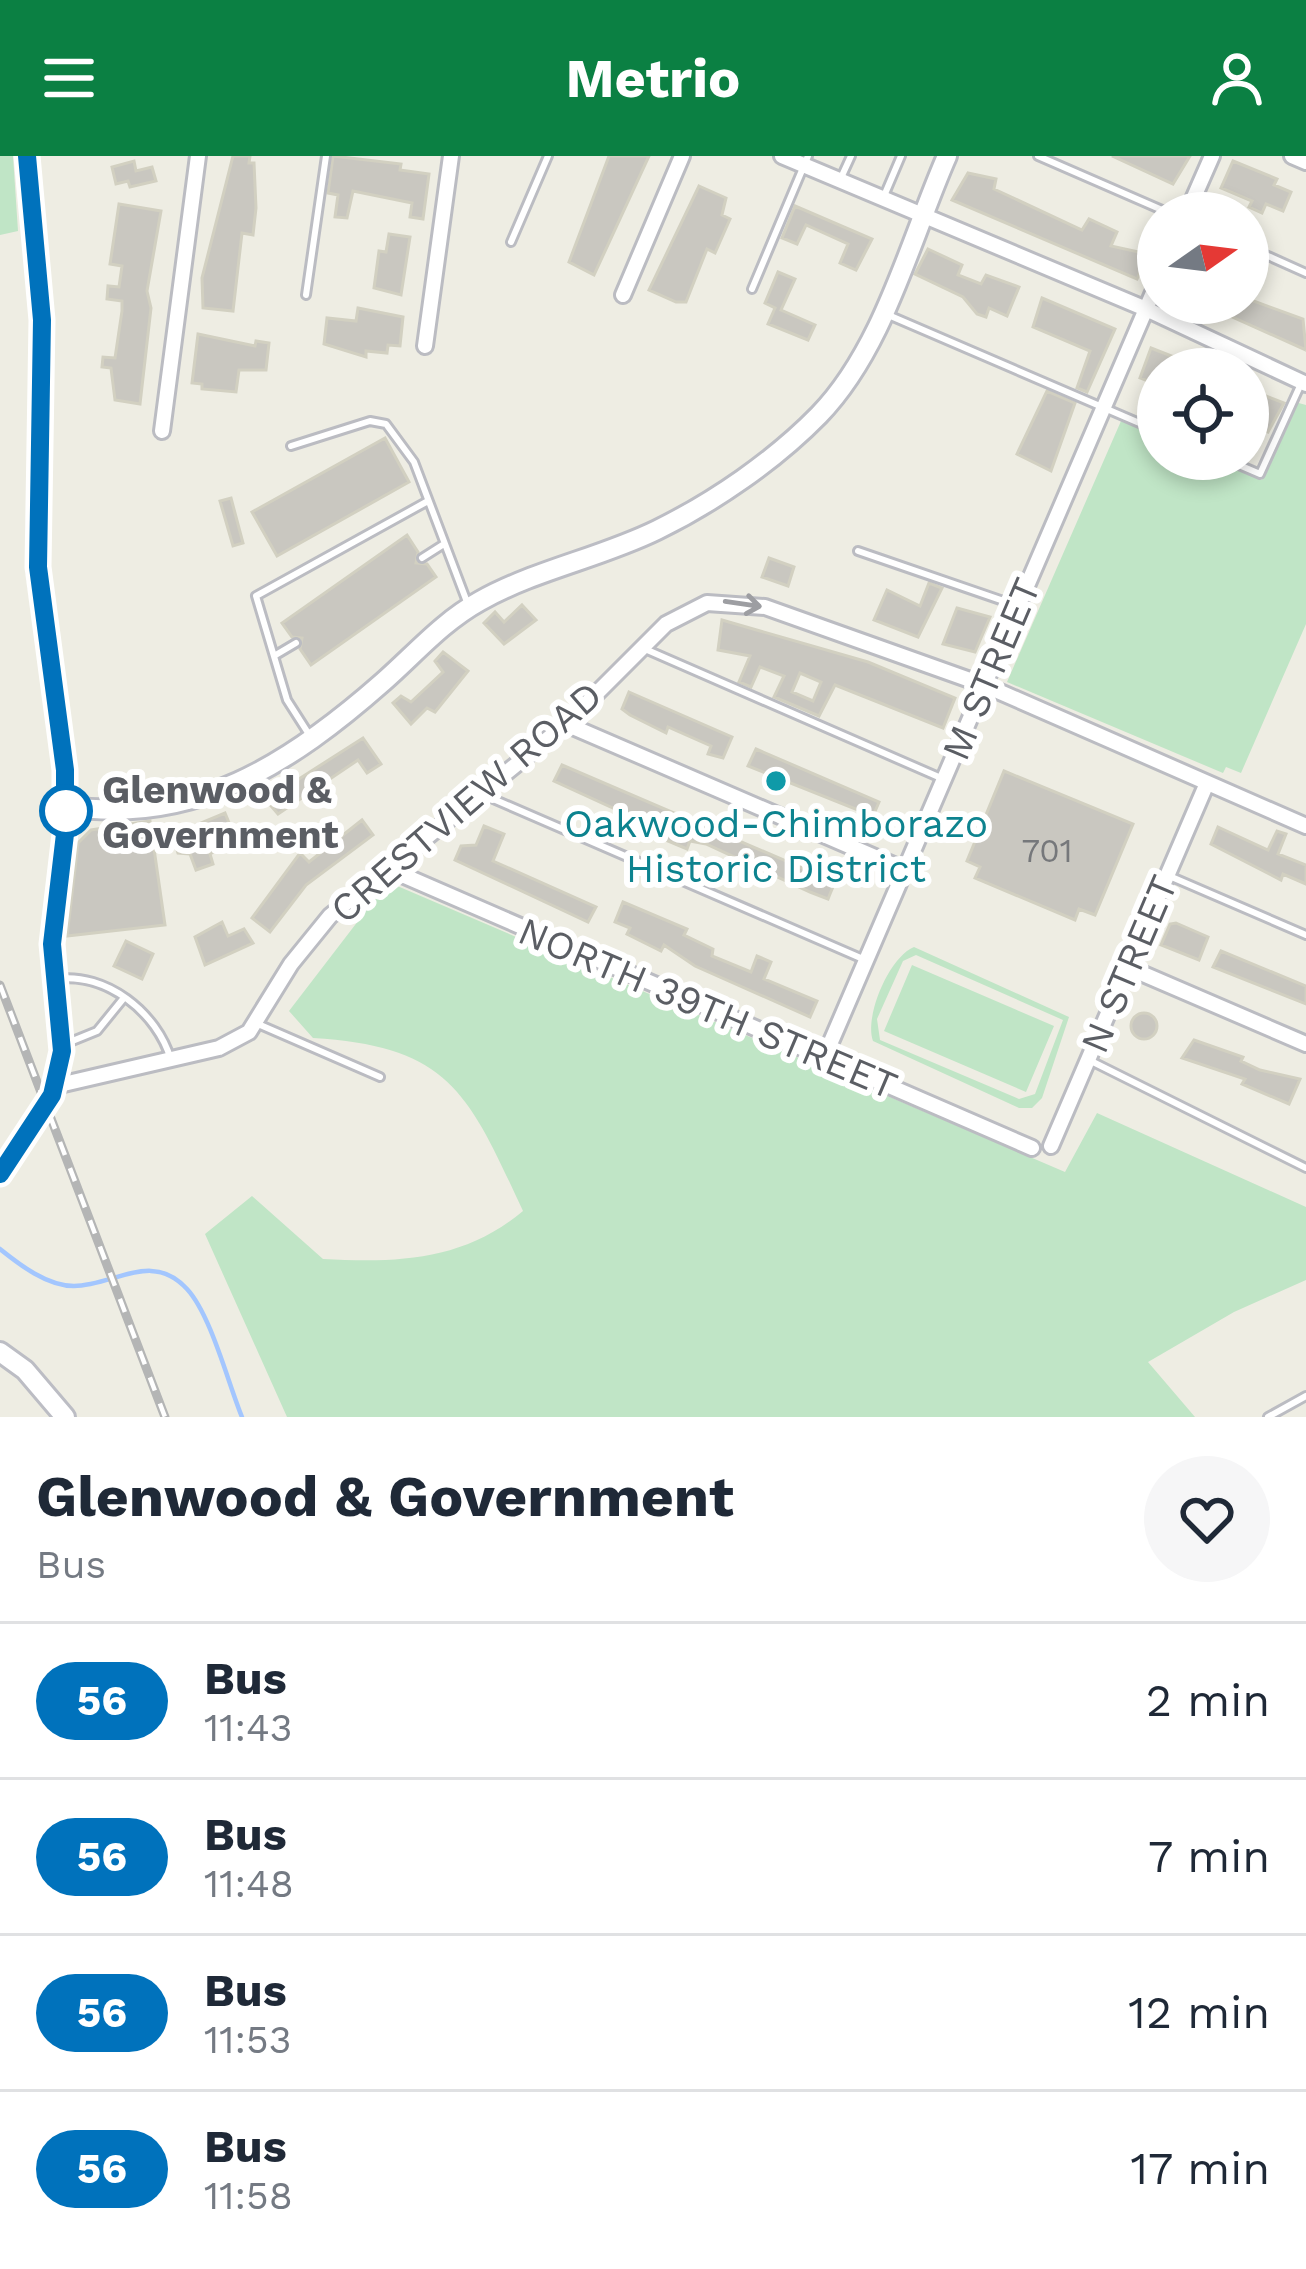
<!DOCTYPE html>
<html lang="en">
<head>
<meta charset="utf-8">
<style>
	body { margin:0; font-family:"Work Sans",sans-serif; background:#f6f6f7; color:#1f2937; height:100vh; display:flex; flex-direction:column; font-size:45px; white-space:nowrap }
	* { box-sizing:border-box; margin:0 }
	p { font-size:39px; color:#747a83 }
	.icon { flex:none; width:66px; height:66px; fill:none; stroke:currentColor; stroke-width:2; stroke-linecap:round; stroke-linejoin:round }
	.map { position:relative; height:1261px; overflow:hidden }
	.details { display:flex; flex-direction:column; background:#fff; flex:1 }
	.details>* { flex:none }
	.badge { padding:0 24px; border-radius:39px; font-size:42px; line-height:78px }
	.needle { width:78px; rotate:76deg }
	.buttons { position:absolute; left:1137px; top:36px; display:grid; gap:24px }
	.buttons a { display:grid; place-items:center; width:132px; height:132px; border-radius:50%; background:#fff; box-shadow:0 6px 18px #0003; font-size:60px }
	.map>.badge { position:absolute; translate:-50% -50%; box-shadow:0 0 0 6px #fff }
	.round { display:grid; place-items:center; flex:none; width:126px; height:126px; border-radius:63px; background:#f6f6f7 }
	.overview { display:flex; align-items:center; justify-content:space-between; height:204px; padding:0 36px }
	h1 { font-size:57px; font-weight:700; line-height:90px }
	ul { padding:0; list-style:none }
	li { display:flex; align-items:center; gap:36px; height:156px; padding:0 36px; border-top:3px solid #e0e1e3 }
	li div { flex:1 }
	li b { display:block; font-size:45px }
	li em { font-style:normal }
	li .badge { min-width:132px; font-weight:700; text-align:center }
	header { display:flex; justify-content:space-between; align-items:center; height:156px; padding:0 36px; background:#0b8043; color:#fff; font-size:54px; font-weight:700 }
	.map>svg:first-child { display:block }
	.green { fill:#c0e5c6; fill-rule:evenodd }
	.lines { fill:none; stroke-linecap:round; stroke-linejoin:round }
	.stream { stroke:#a3c6fe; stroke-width:4.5 }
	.building { fill:#c9c7c0; stroke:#d2d0c1; stroke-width:3; fill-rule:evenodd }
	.lane-casing { stroke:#bbbcc2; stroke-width:12 }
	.street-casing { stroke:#bbbcc2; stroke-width:20 }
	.secondary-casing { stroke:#bcbdc4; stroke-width:24 }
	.lane { stroke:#fff; stroke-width:6 }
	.street { stroke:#fff; stroke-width:14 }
	.secondary { stroke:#fff; stroke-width:18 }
	.rail-casing { stroke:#b4b5b5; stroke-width:9 }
	.rail { stroke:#fff; stroke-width:4.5; stroke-dasharray:14; stroke-linecap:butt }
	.oneway { stroke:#9d9ea2 }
	.line-casing { stroke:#fff; stroke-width:27 }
	.line { stroke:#0072bc; stroke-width:18 }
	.culture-dot { fill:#0f9aa8; stroke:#fff; stroke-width:4.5 }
	.stop-dot { fill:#fff; stroke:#0072bc; stroke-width:6 }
	.labels { text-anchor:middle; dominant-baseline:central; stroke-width:12; stroke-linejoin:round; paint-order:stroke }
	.number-label { font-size:33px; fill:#76787b }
	.street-label { font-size:39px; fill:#5b5e64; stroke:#fff }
	.stop-label { font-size:39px; font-weight:bold; fill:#5b5e64; stroke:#fff; text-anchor:start }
	.culture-label { font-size:39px; fill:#0d838f; stroke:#fff }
</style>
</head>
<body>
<header><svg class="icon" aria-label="menu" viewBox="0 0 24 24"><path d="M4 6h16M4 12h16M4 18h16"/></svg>Metrio<svg class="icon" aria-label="person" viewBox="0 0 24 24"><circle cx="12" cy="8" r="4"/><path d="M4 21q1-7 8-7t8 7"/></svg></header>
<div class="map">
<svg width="1306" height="1261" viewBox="0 0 1306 1261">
	<rect width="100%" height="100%" fill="#eeede3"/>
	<path class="green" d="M0,0H13L18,75L0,79Z
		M1295,246L1306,249V468L1241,617L1226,611L1223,617L1007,526L1121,265L1158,280V303H1212L1262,324Z
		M388,726L1065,1016L1097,957L1306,1051V1124L1234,1156L1148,1206L1195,1261H287L205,1078L252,1040L323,1103C398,1107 463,1105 523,1055C469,939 451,890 313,882L289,855Z
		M914,791L1069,861L1042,942L1032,952H1019L873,885C864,861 889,801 914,791ZM916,799L1063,864L1035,938L1019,943L880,884L877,863L903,805Z
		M912,809L1054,870L1026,936L884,875Z"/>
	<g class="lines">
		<path class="stream" d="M0,1093C20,1109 47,1130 74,1130C114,1130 152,1094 187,1133C211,1159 228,1227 242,1261"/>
	</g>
	<path class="building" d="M233,0H250L249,7H254L256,52L253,79L242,77L233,155L203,152L202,122Z
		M333,0L401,8L400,14L429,18L423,63L410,61L412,47L353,35L347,62L335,61L338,39L328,37Z
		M609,0H649L594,119L569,106Z
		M1112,0H1190L1173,28Z
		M134,5L136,15L152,11L156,25L130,31L128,25L116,28L112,11Z
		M1233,5L1277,23L1274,29L1291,36L1283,55L1266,48L1262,57L1249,51L1252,45L1221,32Z
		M968,17L996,23L994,33L1082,74L1089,63L1117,76L1111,90L1148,98L1137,123L952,44Z
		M699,30L726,42L722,59L730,63L715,97L707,93L686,146H676L649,134Z
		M119,48L161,55L147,135L151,152L140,248L115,244L111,212L102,211L103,201L115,202L122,155V145L107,143L108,130L119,131L122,110L110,108Z
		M795,50L872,83L856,114L840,107L848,88L806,69L797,88L782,82Z
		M389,78L410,81L401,139L374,132L379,95L386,96Z
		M928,93L962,109L958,119L981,128L986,119L1019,131L1007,160L989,152L986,161L977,158L963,141L915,118Z
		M778,116L795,123L781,154L815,169L808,184L768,168L775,152L765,147Z
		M1042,142L1115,173L1087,236L1077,232L1090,195L1033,171Z
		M1248,143L1303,163L1306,194L1201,147H1248Z
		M358,152L403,161L400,190L388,189L387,197L366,195V201L324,188L327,162L356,165Z
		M198,178L255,190L256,185L269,187L266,214H239L236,236L202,233V228L192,227Z
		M1151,192L1202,212V213H1158L1153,227L1140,222Z
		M1248,233L1284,247L1268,276L1248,267Z
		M1047,235L1075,247L1051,315L1017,298Z
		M385,282L409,326L277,400L252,356Z
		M231,342L243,387L233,390L220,345Z
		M407,379L418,396L416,407L427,408L436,421L311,509L300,493L302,482L292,481L282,467Z
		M769,402L794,411L788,430L762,421Z
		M929,427L942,432L918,481L874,464L887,434L920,450Z
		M522,449L536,464L504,488L484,467L495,456L504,466Z
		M957,452L990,461L975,496L943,488Z
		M722,464L868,506L955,542L943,572L835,529L819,560L774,541L784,520L760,511L751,531L739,526L750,500L718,494ZM800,517L821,526L813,545L792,536Z
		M443,496L468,515L435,556L427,552L411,568L393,547L401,540L411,546L443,516L435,505Z
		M629,536L732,581L723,602L708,598L711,590L668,571L666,577L630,559L622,553Z
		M363,582L381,608L367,617L358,604L278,658L266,644Z
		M756,593L879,646L873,660L748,610Z
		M562,609L835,726L830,738L828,743L810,736L706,688L690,685L687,693L649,677L641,665L554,625Z
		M1004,615L1133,668L1095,759L1079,753L1075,764L975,722L980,711L967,705Z
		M225,657L232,674L217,680L223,691L210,698L213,708L196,714L190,698L178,697L172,679Z
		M362,664L373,679L306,729L270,776L252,762L300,697L309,706Z
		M150,665L165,769L67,780L78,687L91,674Z
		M484,670L504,678L493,705L596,751L588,766L455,704L461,690L476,689Z
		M1218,671L1268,694L1277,675L1286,678L1278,698L1306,709V728L1283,718L1281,724L1211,688Z
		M623,746L687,773L684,779L713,793L712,800L751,816L757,800L771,806L764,823L817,845L810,861L695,810L664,789L661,795L627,778L630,772L615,766Z
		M222,766L228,780L244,773L253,787L205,809L195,781Z
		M1176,767L1208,781L1199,804L1161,789L1170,768Z
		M126,785L153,798L142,823L114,810Z
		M1221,795L1306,830V848L1213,811Z
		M1131 870a13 13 0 1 1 26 0a13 13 0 1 1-26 0Z
		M1194,884L1243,901L1241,905L1260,914L1300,923L1289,948L1242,928L1245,923L1182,902Z"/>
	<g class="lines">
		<g class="lane-casing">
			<path id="lane" d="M1038,0L1169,57
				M840,24L851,0
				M884,40L901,0
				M511,86L548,0
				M1248,91L1306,117
				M752,133L808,0
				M306,139L326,0
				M886,158L1158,275
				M291,290L370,265L386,268L414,306L467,446
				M1225,303L1260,318L1300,230
				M858,395L1018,450
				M422,402L444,388
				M645,493L941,622
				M274,500L296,487
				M310,580L287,544L256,440L428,345
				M484,639L863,803
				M1167,719L1306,779
				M56,823C106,816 157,856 171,904
				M258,868L380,921
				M65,888L97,875L123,843
				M1089,904L1306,1012
				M1268,1261L1306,1240"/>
		</g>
		<g class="street-casing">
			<path id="street" d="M782,0L1146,153L1306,228
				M1292,0L1306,6
				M1187,57L1212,0
				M623,139L682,0
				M425,190L451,0
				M162,275L198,0
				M566,568L905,714
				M384,711L1032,992
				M1127,811L1306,888
				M824,902L1158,125
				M55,930L219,892L249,876L291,808L330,760L566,568L666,468L707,447L765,451L984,529L1306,670
				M1051,990L1207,627"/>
		</g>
		<g class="secondary-casing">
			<path id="secondary" d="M66,650C194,670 290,608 383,526C415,498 442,466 480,445C535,414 600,402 657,374C714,346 774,305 819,259C884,192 910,84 947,0
				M0,1018L51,939L62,895L52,788L65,678V613L37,411L42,164L27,0
				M0,1196L25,1214L65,1261"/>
		</g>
		<use href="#lane" class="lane"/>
		<use href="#street" class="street"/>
		<use href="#secondary" class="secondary"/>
		<g class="rail-casing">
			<path id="rail" d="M0,829L165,1261"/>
		</g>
		<use href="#rail" class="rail"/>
	</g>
	<defs><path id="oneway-shaft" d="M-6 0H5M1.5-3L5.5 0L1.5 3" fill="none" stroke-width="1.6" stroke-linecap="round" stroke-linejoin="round" transform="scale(3)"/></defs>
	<use class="oneway" href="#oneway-shaft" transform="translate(743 448) rotate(8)"/>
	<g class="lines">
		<g class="line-casing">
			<path id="line" d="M0,1018L52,939L62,895L52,788L65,678V614L38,411L42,164L27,0"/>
		</g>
		<use href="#line" class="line"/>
	</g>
	<circle class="culture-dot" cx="776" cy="625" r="12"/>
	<circle class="stop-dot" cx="66" cy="655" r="24"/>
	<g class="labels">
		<g class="number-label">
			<text x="1047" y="694">701</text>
		</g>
		<g class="street-label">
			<text transform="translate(991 513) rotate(-67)">M STREET</text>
			<text transform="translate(466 646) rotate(-41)">CRESTVIEW ROAD</text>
			<text transform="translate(1129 808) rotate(-67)">N STREET</text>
			<text transform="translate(708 852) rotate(23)">NORTH 39TH STREET</text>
		</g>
		<g class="stop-label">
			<text x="102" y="633">Glenwood &amp;<tspan x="102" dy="45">Government</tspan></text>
		</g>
		<g class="culture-label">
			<text x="776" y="667">Oakwood-Chimborazo<tspan x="776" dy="45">Historic District</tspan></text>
		</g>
	</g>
</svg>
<div class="buttons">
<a><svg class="needle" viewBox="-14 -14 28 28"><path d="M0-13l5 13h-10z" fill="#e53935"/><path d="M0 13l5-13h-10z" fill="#747a83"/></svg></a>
<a><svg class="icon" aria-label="locate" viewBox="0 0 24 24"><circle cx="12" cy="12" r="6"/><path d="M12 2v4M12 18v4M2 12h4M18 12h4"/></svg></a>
</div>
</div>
<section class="details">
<div class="overview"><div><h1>Glenwood &amp; Government</h1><p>Bus</p></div><a class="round"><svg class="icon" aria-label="heart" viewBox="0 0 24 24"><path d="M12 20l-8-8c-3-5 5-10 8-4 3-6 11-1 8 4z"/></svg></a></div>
<ul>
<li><span class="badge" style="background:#0072bc;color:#fff">56</span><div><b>Bus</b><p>11:43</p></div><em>2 min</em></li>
<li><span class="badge" style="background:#0072bc;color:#fff">56</span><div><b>Bus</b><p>11:48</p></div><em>7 min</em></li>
<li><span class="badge" style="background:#0072bc;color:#fff">56</span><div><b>Bus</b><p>11:53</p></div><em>12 min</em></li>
<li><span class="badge" style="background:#0072bc;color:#fff">56</span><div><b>Bus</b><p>11:58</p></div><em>17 min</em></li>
</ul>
</section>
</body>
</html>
